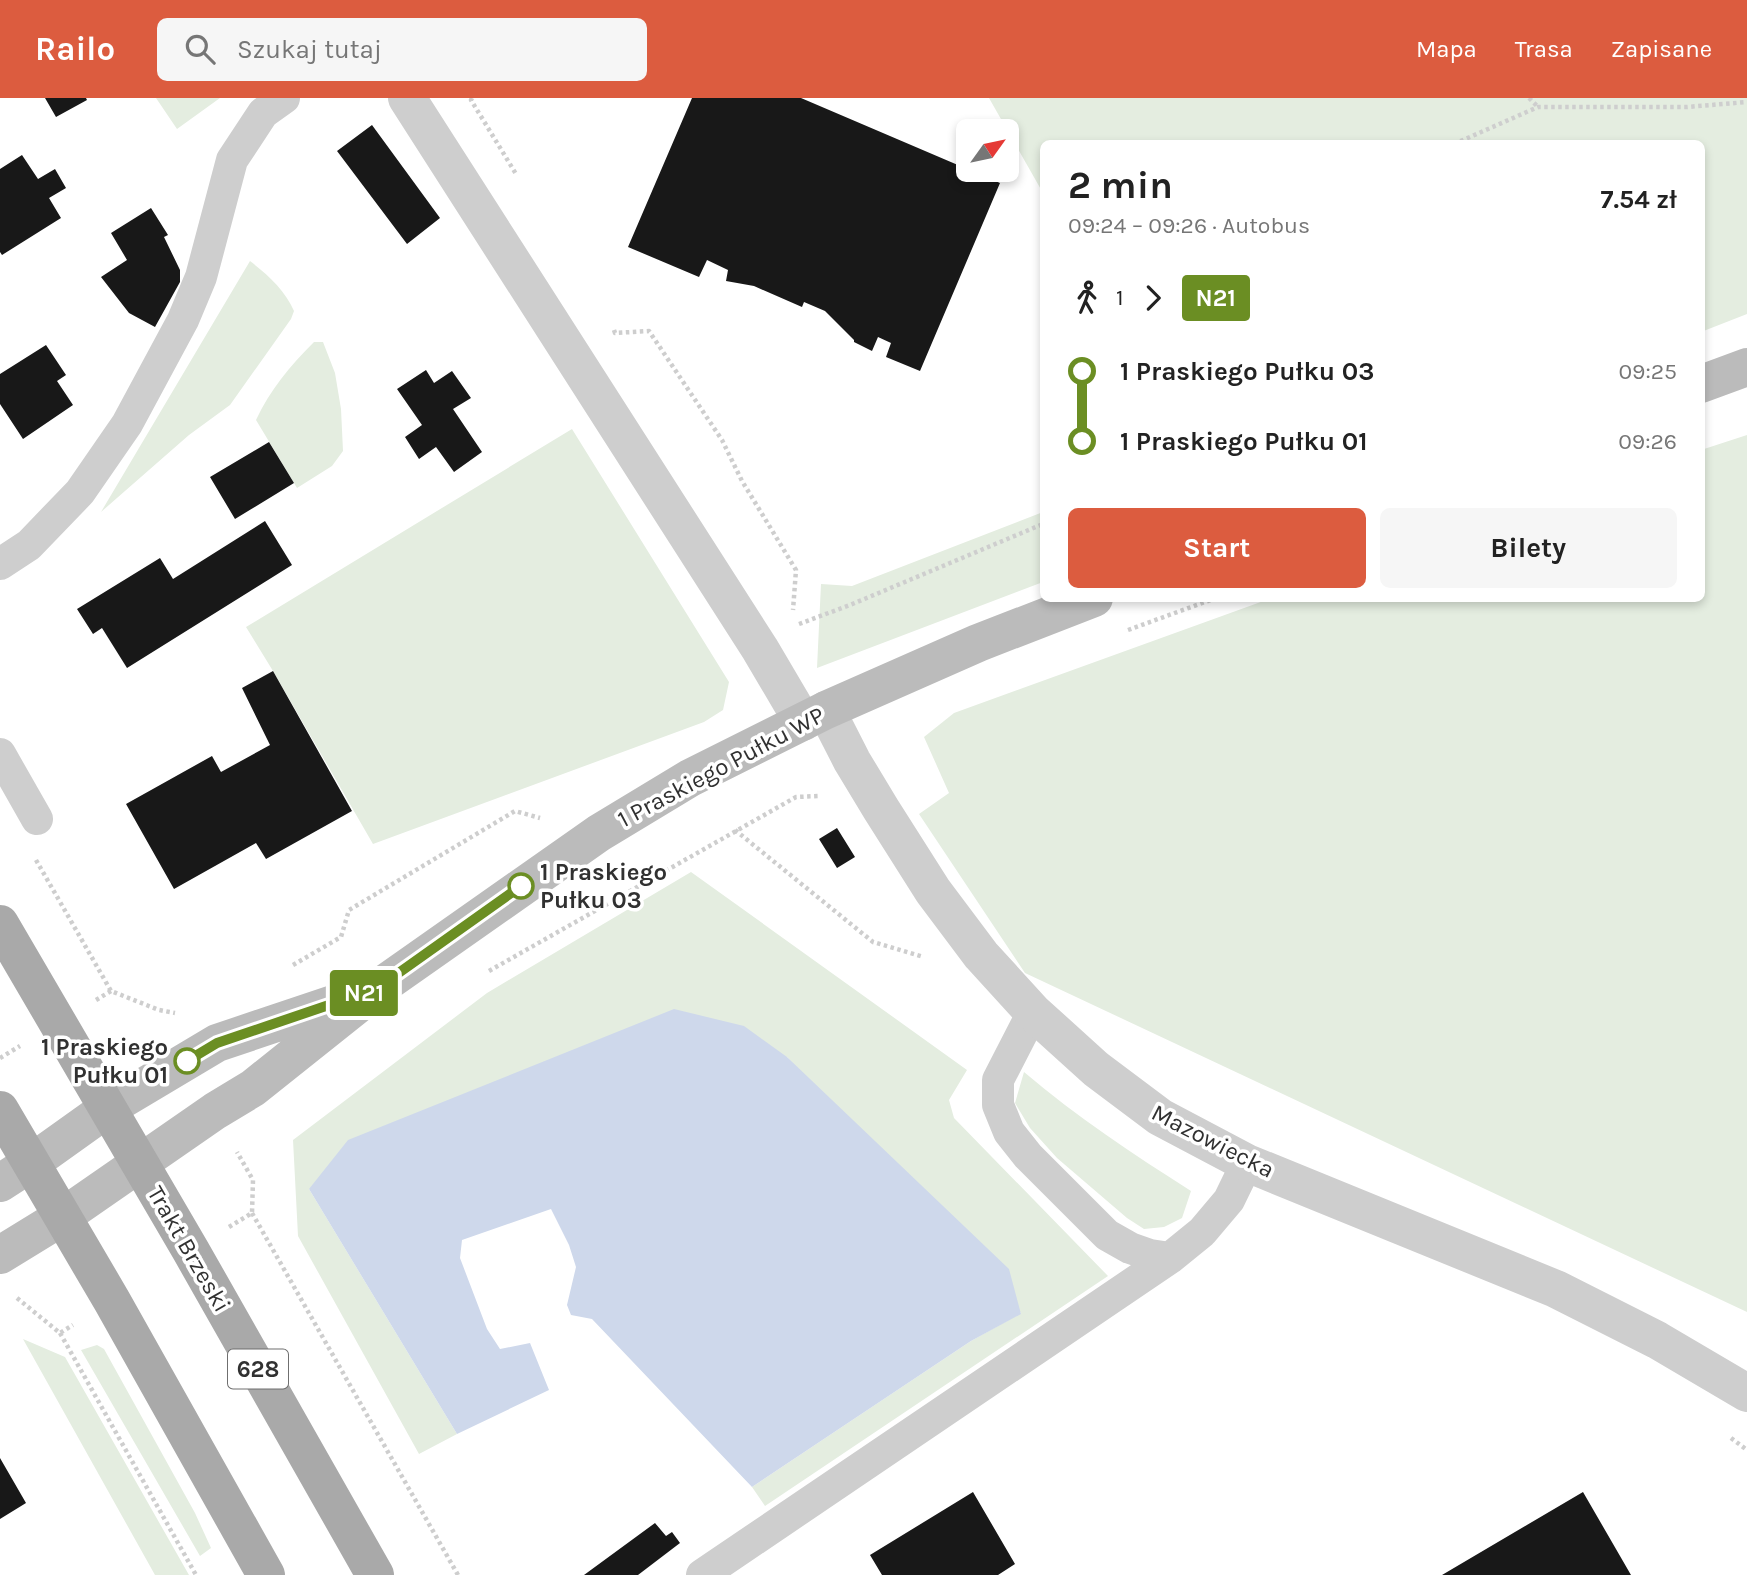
<!DOCTYPE html>
<html lang="pl">
<head>
<meta charset="utf-8">
<style>
	body { margin:0; font-family:Karla,sans-serif; background:#f6f6f6; color:#222; height:100vh; display:flex; flex-direction:column; font-size:26px; white-space:nowrap }
	* { box-sizing:border-box; margin:0 }
	p { font-size:23px; color:#767676 }
	.icon { flex:none; width:38px; height:38px; fill:none; stroke:currentColor; stroke-width:2; stroke-linecap:round; stroke-linejoin:round }
	.map { position:relative; flex:1; overflow:hidden }
	.panel { position:absolute; left:1040px; top:42px; width:665px; height:462px; display:flex; flex-direction:column; background:#fff; border-radius:10px; box-shadow:0 4px 10px #0003 }
	.panel>* { flex:none }
	.badge { padding:0 14px; border-radius:5px; font-size:24px; line-height:46px }
	.needle { width:46px; rotate:57deg }
	.tools { position:absolute; left:956px; top:21px; display:grid; gap:14px }
	.tools a { display:grid; place-items:center; width:63px; height:63px; border-radius:10px; background:#fff; box-shadow:0 4px 10px #0003; font-size:35px }
	.map>.badge { position:absolute; translate:-50% -50%; box-shadow:0 0 0 4px #fff }
	.legs { display:flex; align-items:center; gap:10px; height:77px; padding:0 28px; font-size:23px }
	.legs p { margin-inline-start:auto }
	.head { display:flex; align-items:center; justify-content:space-between; height:119px; padding:0 28px }
	h1 { font-size:38px; font-weight:700; line-height:52px }
	.action { display:flex; gap:14px; margin-top:auto; padding:14px 28px }
	.action a { flex:1; height:80px; border-radius:10px; background:#dc5c3f; color:#fff; font-size:28px; font-weight:700; line-height:80px; text-align:center }
	.action a+a { background:#f6f6f6; color:#222 }
	ul { padding:0 28px; list-style:none }
	li { display:flex; align-items:center; gap:24px; height:70px; font-size:26px }
	li i { display:grid; place-items:center; width:10px; height:100%; margin:0 9px; background:currentColor }
	li i::after { content:''; width:18px; height:18px; margin:-9px; border:5px solid; border-radius:50%; background:#fff }
	li p { margin-inline-start:auto }
	li:first-child i { background:linear-gradient(#0000 50%,currentColor 0) }
	li:last-child i { background:linear-gradient(currentColor 50%,#0000 0) }
	header { display:flex; align-items:center; gap:42px; box-sizing:border-box; height:98px; padding:0 35px; background:#dc5c3f; color:#fff }
	header strong { font-size:33px }
	nav { display:flex; gap:38px; margin-inline-start:auto; font-size:24px }
	.search { width:490px; height:63px; background:#f6f6f6; display:flex; align-items:center; gap:18px; box-sizing:border-box; padding:0 24px; border-radius:10px; color:#767676; font-size:26px }
	.map>svg:first-child { display:block }
	.green { fill:#e4ede0 }
	.water { fill:#ced8eb }
	.building { fill:#181818 }
	.lines { fill:none; stroke-linecap:round; stroke-linejoin:round }
	.path { stroke:#cecece; stroke-width:4.5; stroke-dasharray:3.5 3.5; stroke-linecap:butt }
	.lane { stroke:#cecece; stroke-width:32 }
	.street { stroke:#cecece; stroke-width:38 }
	.secondary { stroke:#bbb; stroke-width:38 }
	.primary { stroke:#a9a9a9; stroke-width:38 }
	.line-1-casing { stroke:#fff; stroke-width:16 }
	.line-1 { stroke:#6b8e23; stroke-width:10 }
	.stop-1-dot { fill:#fff; stroke:#6b8e23; stroke-width:3.5 }
	.labels { text-anchor:middle; dominant-baseline:central; stroke-width:7; stroke-linejoin:round; paint-order:stroke }
	.shield { fill:#fff; stroke:#6f6f6f; stroke-width:2 }
	.shield-label { font-size:23px; font-weight:bold; fill:#313131 }
	.street-label { font-size:24px; fill:#313131; stroke:#fff }
	.stop-label { font-size:24px; font-weight:bold; fill:#313131; stroke:#fff; text-anchor:start }
</style>
</head>
<body>
<header>
<strong>Railo</strong>
<div class="search"><svg class="icon" aria-label="search" viewBox="0 0 24 24"><circle cx="10" cy="10" r="6"/><path d="M15 15l6 6"/></svg>Szukaj tutaj</div>
<nav><a>Mapa</a><a>Trasa</a><a>Zapisane</a></nav>
</header>
<div class="map">
<svg width="1747" height="1477" viewBox="0 0 1747 1477">
	<rect width="100%" height="100%" fill="#fff"/>
	<path class="green" d="M156,0H220L177,31Z
		M989,0H1747V216L1701,234V46H1043V95Z
		M250,163C268,177 285,192 294,213L291,221L230,307L189,337L101,414Z
		M314,244H323L335,275L341,311L343,353L332,368L297,390L256,322C270,292 290,268 314,244Z
		M572,331L729,584L723,612L704,624L373,746L273,573L246,529Z
		M1747,337V1214L1025,875L919,716L949,695L924,639L954,615L1269,501L1701,500V352Z
		M1043,414V484L817,570L821,486L852,488Z
		M691,774L967,972L949,1002L954,1020L1108,1178L765,1408L752,1389L971,1243L1021,1215L787,959L309,1091L457,1336L419,1356L298,1138L293,1042L487,895Z
		M1024,974C1077,1019 1133,1056 1191,1093L1182,1120L1164,1129L1144,1131L1127,1120L1057,1060L1030,1030L1015,1005Z
		M23,1241L65,1259L189,1477H155Z
		M97,1247L104,1251L195,1415L211,1450L200,1458L81,1252Z"/>
	<path class="water" d="M674,911L744,928L787,959L1009,1171L1021,1216L971,1243L752,1389L592,1221L571,1217L567,1207L576,1169L569,1147L551,1111L462,1142L460,1160L487,1231L500,1251L530,1245L549,1292L457,1336L309,1091L348,1042Z"/>
	<path class="building" d="M45,0H86L87,2L56,19Z
		M692,0H801L1000,85L920,273L886,259L891,245L878,239L872,253L854,244V242L825,213L804,204L802,209L754,188L726,183L728,172L707,162L699,179L628,149Z
		M372,27L440,120L407,146L337,53Z
		M22,57L38,81L55,71L66,90L49,100L61,120L2,157L0,154V71Z
		M151,110L168,137L164,139L180,172V184L155,229L129,215L101,179L127,162L111,135Z
		M46,247L66,277L57,283L73,307L23,341L0,306V276Z
		M426,272L434,285L452,273L471,300L453,311L482,354L454,374L436,349L419,361L405,339L422,327L397,291Z
		M269,344L294,385L235,421L210,379Z
		M265,423L292,467L127,570L102,530L93,536L77,511L160,460L173,481Z
		M273,573L352,713L266,761L256,745L174,791L126,706L212,658L221,674L270,647L242,590Z
		M837,730L855,759L837,770L819,741Z
		M0,1360L26,1405L0,1421Z
		M973,1394L1015,1466L998,1477H882L870,1457Z
		M1583,1394L1631,1477H1442L1481,1454Z
		M655,1425L666,1438L672,1434L680,1445L638,1477H584Z"/>
	<g class="lines">
		<path class="path" d="M472,0L471,2L516,76
			M1529,0L1538,9
			M1454,46L1538,9H1687L1747,4
			M614,232L615,235L649,233L722,342L742,383L796,472L793,512
			M799,526L850,507L1043,426
			M1128,532L1216,500
			M735,732L873,844L924,859
			M36,762L111,893L159,912L175,915
			M293,867L341,839L349,812L515,713L540,720
			M489,873L796,699L819,698
			M96,902L111,893
			M0,960L20,948
			M252,1115L458,1477
			M229,1129L252,1115L253,1082L237,1054
			M17,1200L60,1235L73,1227
			M60,1235L196,1477
			M1731,1340L1747,1352"/>
		<path class="lane" d="M0,466L29,447L80,394L127,326L183,222L201,179L232,62L263,15L284,0
			M0,656L37,721
			M1033,914L998,982V1007L1009,1034L1028,1058L1107,1137L1130,1150L1150,1157L1170,1160
			M702,1477L1170,1160L1202,1134L1229,1102L1247,1065"/>
		<path class="street" d="M407,0L760,551L803,624
			M826,612L852,663L881,711L933,793L981,857L1033,914L1096,971L1160,1019L1247,1065L1556,1191L1657,1242L1747,1295"/>
		<path class="secondary" d="M1701,286L1747,269
			M0,1085L31,1065L108,1010L217,945L351,900
			M0,1157L62,1119L215,1013L253,990L377,891L599,735L690,680L826,612L978,545L1094,500"/>
		<path class="primary" d="M0,826L191,1153L375,1477
			M0,1012L112,1203L266,1477"/>
	</g>
	<g class="lines">
		<g class="line-1-casing">
			<path id="line-1" d="M187,963L217,945L376,891L521,788"/>
		</g>
		<use href="#line-1" class="line-1"/>
	</g>
	<g class="stop-1-dot">
		<circle cx="521" cy="788" r="12"/>
		<circle cx="187" cy="963" r="12"/>
	</g>
	<g class="labels">
		<rect class="shield" x="228" y="1251.5" width="60" height="39" rx="5"/>
		<g class="shield-label">
			<text x="258" y="1271">628</text>
		</g>
		<g class="street-label">
			<text transform="translate(721 669) rotate(-28)">1 Praskiego Pułku WP</text>
			<text transform="translate(1213 1043) rotate(27)">Mazowiecka</text>
			<text transform="translate(189 1151) rotate(60)">Trakt Brzeski</text>
		</g>
		<g class="stop-label">
			<text x="540" y="774">1 Praskiego<tspan x="540" dy="28">Pułku 03</tspan></text>
			<text x="168" y="949" text-anchor="end">1 Praskiego<tspan x="168" dy="28">Pułku 01</tspan></text>
		</g>
	</g>
</svg>
<div class="tools">
<a><svg class="needle" viewBox="-14 -14 28 28"><path d="M0-13l5 13h-10z" fill="#e53935"/><path d="M0 13l5-13h-10z" fill="#767676"/></svg></a>
</div>
<b class="badge" style="left:364px;top:895px;background:#6b8e23;color:#fff">N21</b>
<section class="panel">
<div class="head"><div><h1>2 min</h1><p>09:24 – 09:26 · Autobus</p></div><b>7.54 zł</b></div>
<div class="legs"><svg class="icon" aria-label="walk" viewBox="0 0 24 24"><circle cx="13" cy="4" r="2"/><path d="M13 8l-2 6 4 7M11 14l-3 7M7 12l3-4h3l4 4"/></svg>1<svg class="icon" aria-label="forward" viewBox="0 0 24 24"><path d="M9 5l7 7-7 7"/></svg><b class="badge" style="background:#6b8e23;color:#fff">N21</b></div>
<ul>
<li><i style="color:#6b8e23"></i><b>1 Praskiego Pułku 03</b><p>09:25</p></li>
<li><i style="color:#6b8e23"></i><b>1 Praskiego Pułku 01</b><p>09:26</p></li>
</ul>
<div class="action"><a>Start</a><a>Bilety</a></div>
</section>
</div>
</body>
</html>
